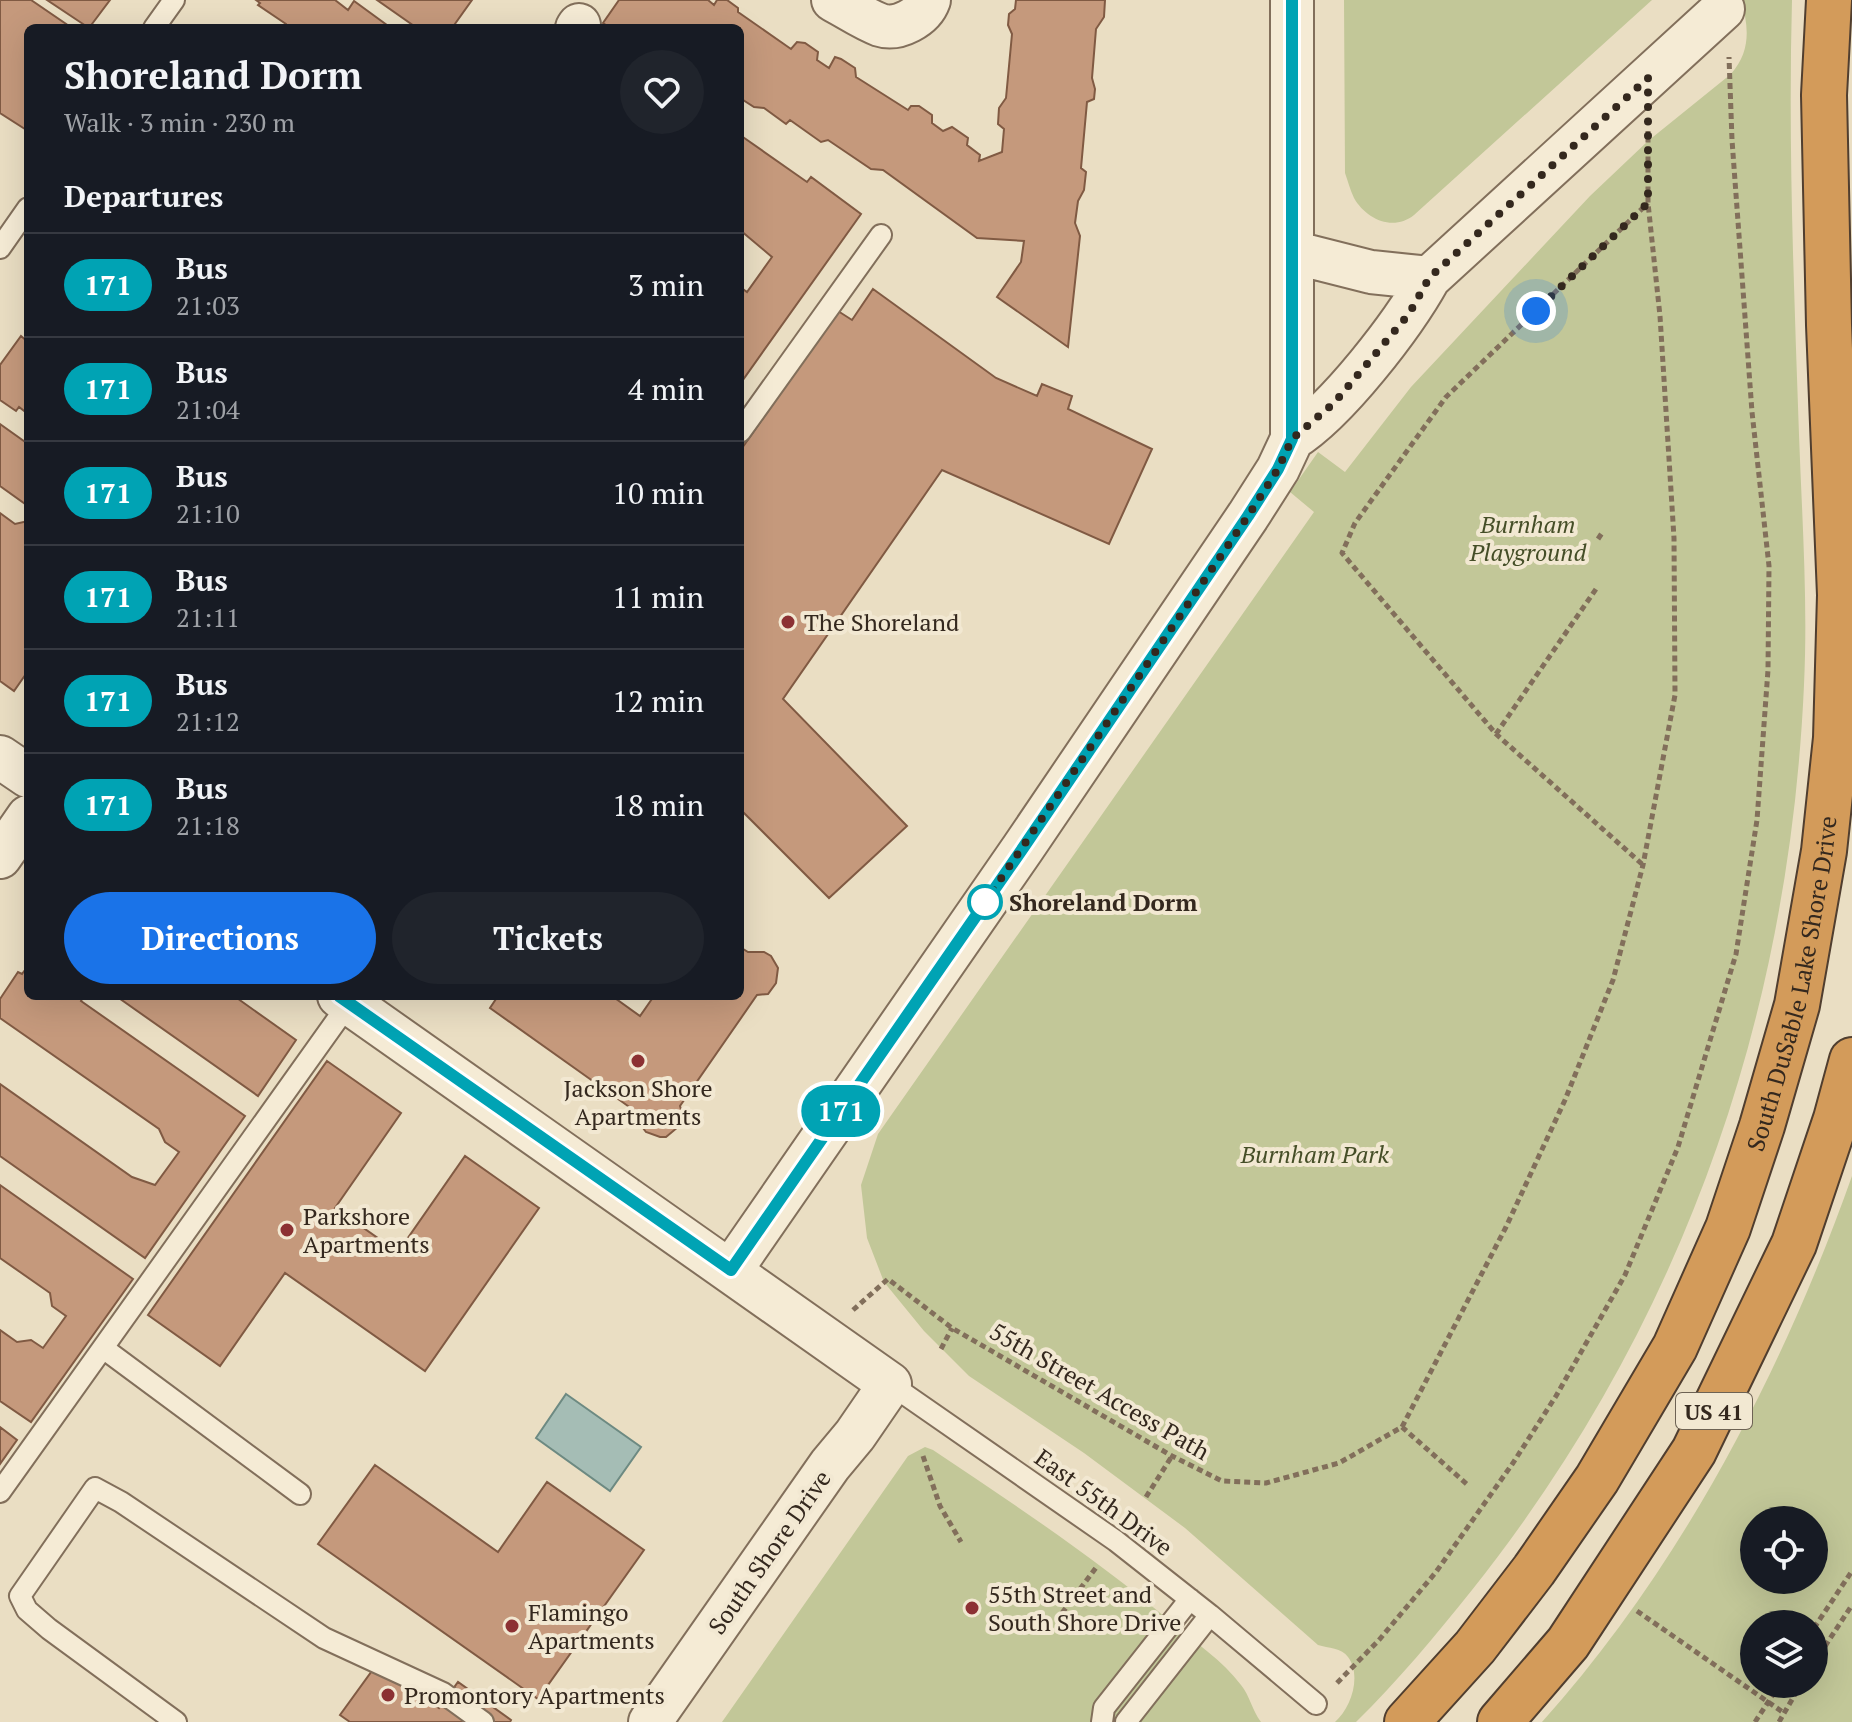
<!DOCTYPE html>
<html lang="en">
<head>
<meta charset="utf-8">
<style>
	body { margin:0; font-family:"PT Serif",serif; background:#20242c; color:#f1f3f6; height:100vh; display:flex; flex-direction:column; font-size:30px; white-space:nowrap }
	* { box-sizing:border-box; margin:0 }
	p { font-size:26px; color:#9ea1a6 }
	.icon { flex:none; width:44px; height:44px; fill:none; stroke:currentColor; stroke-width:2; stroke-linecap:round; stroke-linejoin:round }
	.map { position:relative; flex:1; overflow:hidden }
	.drawer { position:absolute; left:24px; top:24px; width:720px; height:976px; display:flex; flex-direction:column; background:#171b24; border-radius:12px; box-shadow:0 8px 32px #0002 }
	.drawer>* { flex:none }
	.badge { padding:0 16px; border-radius:26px; font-size:28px; line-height:52px }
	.fabs { position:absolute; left:1740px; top:1506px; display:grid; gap:16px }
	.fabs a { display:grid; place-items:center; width:88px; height:88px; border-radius:50%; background:#171b24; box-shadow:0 8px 32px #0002; font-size:40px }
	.you { position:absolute; width:40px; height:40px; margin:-20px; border:6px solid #fff; border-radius:50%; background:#1a73e8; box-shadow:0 0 0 12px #1a73e833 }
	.map>.badge { position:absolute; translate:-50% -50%; box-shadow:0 0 0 4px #fff }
	h2 { padding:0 40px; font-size:30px; line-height:72px }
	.round { display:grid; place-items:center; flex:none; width:84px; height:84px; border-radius:42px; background:#20242c }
	.overview { display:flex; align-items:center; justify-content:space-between; height:136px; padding:0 40px }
	h1 { font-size:38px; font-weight:800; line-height:60px }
	.cta { display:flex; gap:16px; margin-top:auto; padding:16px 40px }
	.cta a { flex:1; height:92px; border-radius:48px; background:#1a73e8; color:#fff; font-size:32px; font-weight:800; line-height:92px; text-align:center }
	.cta a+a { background:#20242c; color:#f1f3f6 }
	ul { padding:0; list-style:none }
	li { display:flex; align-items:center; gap:24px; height:104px; padding:0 40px; border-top:2px solid #363941 }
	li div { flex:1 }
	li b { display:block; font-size:30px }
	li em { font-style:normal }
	li .badge { min-width:88px; font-weight:700; text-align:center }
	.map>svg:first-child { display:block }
	.green { fill:#c2c798; fill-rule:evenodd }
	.water { fill:#a5bdb5; stroke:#6d8a82; stroke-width:2 }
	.building { fill:#c5997c; stroke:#805a43; stroke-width:2 }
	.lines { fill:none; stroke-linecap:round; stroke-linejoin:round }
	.lane-casing { stroke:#826f5b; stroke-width:24 }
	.street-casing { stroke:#826f5b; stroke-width:46 }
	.highway-casing { stroke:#503e2f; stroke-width:48 }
	.path { stroke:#826f5b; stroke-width:5; stroke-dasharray:6 4; stroke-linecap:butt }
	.lane { stroke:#f5ebd5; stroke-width:20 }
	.street { stroke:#f5ebd5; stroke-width:42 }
	.highway { stroke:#d39b5a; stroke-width:44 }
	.line-casing { stroke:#fff; stroke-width:18 }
	.line { stroke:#00a3b4; stroke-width:12 }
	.walk { stroke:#34281e; stroke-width:8; stroke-dasharray:0 14.4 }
	.poi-dot { fill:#8c3133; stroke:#f2e8d2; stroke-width:3 }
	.stop-dot { fill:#fff; stroke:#00a3b4; stroke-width:4 }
	.labels { text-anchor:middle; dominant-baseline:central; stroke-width:8; stroke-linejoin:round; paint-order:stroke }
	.shield { fill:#f2e8d2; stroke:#6d6254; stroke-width:2 }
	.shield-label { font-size:22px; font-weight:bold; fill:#34281e }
	.park-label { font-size:24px; font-style:italic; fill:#454e27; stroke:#f2e8d2 }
	.poi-label { font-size:24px; fill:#34281e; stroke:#f2e8d2; text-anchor:start }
	.stop-label { font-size:24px; font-weight:bold; fill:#34281e; stroke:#f2e8d2; text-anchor:start }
	.street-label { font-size:24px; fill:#34281e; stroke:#f2e8d2 }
</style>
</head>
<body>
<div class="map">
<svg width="1852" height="1722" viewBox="0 0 1852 1722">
	<rect width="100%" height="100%" fill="#eadec3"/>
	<path class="green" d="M1344,0H1652L1414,215C1393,232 1366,219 1354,198C1350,190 1348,181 1345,173Z
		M1741,0H1792C1788,145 1794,290 1799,435C1802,518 1808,602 1804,685C1789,1020 1681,1327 1472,1590C1435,1636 1398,1681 1356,1722H1335C1351,1708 1362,1676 1348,1657C1342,1648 1328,1648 1318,1645L1185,1528L1084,1453L969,1376L924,1331L884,1282L867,1238L861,1185L878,1134L1314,512L1290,492L1318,452L1345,472L1411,387L1590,196L1648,141L1731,74C1751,51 1749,27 1741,0Z
		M1852,1176V1722H1542C1681,1567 1783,1371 1852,1176ZM1754,1520H1814V1580H1754ZM1754,1624H1814V1684H1754Z
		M925,1447L933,1450C1015,1505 1097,1559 1172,1623C1195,1642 1223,1661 1241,1685C1250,1696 1252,1710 1261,1722H722L908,1456Z"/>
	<path class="water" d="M566,1394L641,1447L610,1491L536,1438Z"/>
	<path class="building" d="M0,0H31L72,28H28V131L0,113Z
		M47,0H110L89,28Z
		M256,0H335L348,10L354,1L391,28H286V24L258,5L260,3Z
		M377,0H472L452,28H417Z
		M619,0H708L714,5L717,0H727L738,8V12L791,49L797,42L805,43L818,52L817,60L829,68L835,57L841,59L855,68L856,77L908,110L911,106H919L932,115V123L943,131L952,127L968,138L967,145L980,155L979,161L1002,152L1004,129L998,124L999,108L1006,98L1012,34L1008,25L1009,14L1015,9L1016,0H1105L1104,17L1096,29L1092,78L1095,89L1094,99L1087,102L1081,168L1086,172L1084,190L1078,201L1075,223L1080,236L1068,347L997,297L1021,262L1024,241L977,238L883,170L871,169L828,140L821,142L790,120L786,124L764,108L754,107L740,98V28H610L603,23Z
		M740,135L807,182L811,177L861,214L740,384V287L747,292L772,257L740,230Z
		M873,289L996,378L1037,396L1042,384L1072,396L1068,409L1152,449L1109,544L942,470L783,699L907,826L829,898L740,809V451L838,311L852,320Z
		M21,336L28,342V414L19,407L16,411L0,400V365Z
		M0,424L28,444V506L0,486Z
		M0,513L15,524L28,521V671L14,691L0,681Z
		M740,947L748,952H764L771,956L778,968L776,983L768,994L757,995L680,1106L682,1113L678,1127L666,1137H660L646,1132L637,1120L635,1111L490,1008L498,996H612L640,1016L654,996H740Z
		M28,966V996H84L81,1001L245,1116L145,1258L0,1156V1084L132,1177L155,1185L179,1152L165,1142L159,1129L0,1018V999L18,972L22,974Z
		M116,996H234L296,1040L258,1096Z
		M327,1061L401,1113L335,1208L398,1252L465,1156L539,1208L425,1371L285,1273L220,1366L148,1315Z
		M0,1185L133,1279L31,1422L0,1401V1330L17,1342L31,1340L43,1348L66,1316L52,1306L50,1293L0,1258Z
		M0,1427L17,1440L0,1464Z
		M375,1465L498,1552L547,1482L644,1550L538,1699L318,1544Z
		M377,1664L439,1708L458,1682L511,1720L510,1722H350L340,1715Z"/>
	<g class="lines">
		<g class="lane-casing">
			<path id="lane" d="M154,28L174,0
				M0,248L28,208
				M740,432L881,235
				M103,1348L300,1494
				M890,1384L1116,1541L1210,1615L1316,1704
				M0,1492L349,1003
				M176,1722L49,1629L27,1610L20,1596L95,1488L121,1502L324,1638L443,1693L483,1722
				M1102,1722L1104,1708L1190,1599
				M1126,1722L1210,1615"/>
		</g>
		<g class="street-casing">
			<path id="street" d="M833,0C848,8 864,19 880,25C898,31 923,17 929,0
				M577,28L579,25
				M1292,252L1371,272L1429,278L1723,9
				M1292,439C1337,411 1403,325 1429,278
				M0,757L28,776
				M0,857L28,817
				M339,996L890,1384L855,1435L830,1465L650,1722
				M731,1270L1023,848L1248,516L1278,469L1292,439V0"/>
		</g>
		<g class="highway-casing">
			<g id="highway">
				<path id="s1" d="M1407,1722L1475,1647L1534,1570L1597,1479L1675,1347L1728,1228L1762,1126L1797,1005L1824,851L1836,738L1840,595L1829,325L1824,95L1829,0"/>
				<path d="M1500,1722L1568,1643L1694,1451L1794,1244L1836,1119L1852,1060"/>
			</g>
		</g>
		<path class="path" d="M1598,539L1602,533
			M1496,734L1596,589
			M1642,864L1496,734L1342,553L1355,523L1446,397L1648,203
			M853,1310L888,1279L952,1328L1172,1456L1222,1481L1266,1483L1339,1463L1402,1427L1469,1486
			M941,1349L952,1328
			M1402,1427L1506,1227L1565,1100L1613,980L1643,865L1675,695L1674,538L1660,316L1648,203V131
			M923,1456L940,1506L961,1542
			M1146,1497L1172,1456
			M1637,1611L1784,1713
			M1062,1613L1098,1565
			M1814,1628L1852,1571
			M1814,1663L1852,1605
			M1337,1683L1379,1640L1436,1572L1513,1463L1556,1396L1625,1275L1678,1147L1736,954L1757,820L1768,670L1769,566L1752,412L1732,140L1729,57
			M1755,1722L1780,1684
			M1779,1722L1801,1684"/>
		<use href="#lane" class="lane"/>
		<use href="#street" class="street"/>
		<use href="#highway" class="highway"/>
	</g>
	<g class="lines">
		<g class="line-casing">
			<path id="line" d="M339,996L731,1270L1023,848L1248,516L1278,469L1292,439V0"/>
		</g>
		<use href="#line" class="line"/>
		<path class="walk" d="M985,902L1248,516L1278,469L1292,439L1334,403L1409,314L1429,278L1648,78V203L1536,311"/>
	</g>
	<g class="poi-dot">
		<circle cx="788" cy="622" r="8"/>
		<circle cx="638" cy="1061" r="8"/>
		<circle cx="287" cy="1230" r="8"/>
		<circle cx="972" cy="1608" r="8"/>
		<circle cx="512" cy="1626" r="8"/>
		<circle cx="388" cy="1695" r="8"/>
	</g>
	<circle class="stop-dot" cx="985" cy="902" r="16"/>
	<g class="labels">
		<rect class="shield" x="1676" y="1393" width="76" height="36" rx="6"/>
		<g class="shield-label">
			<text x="1714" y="1411">US 41</text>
		</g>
		<g class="park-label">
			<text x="1528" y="524">Burnham<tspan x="1528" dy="28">Playground</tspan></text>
			<text x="1315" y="1154">Burnham Park</text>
		</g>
		<g class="poi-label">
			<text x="804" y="622">The Shoreland</text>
			<text x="638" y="1088" text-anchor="middle">Jackson Shore<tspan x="638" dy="28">Apartments</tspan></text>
			<text x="303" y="1216">Parkshore<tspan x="303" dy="28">Apartments</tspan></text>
			<text x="988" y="1594">55th Street and<tspan x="988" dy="28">South Shore Drive</tspan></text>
			<text x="528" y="1612">Flamingo<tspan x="528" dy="28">Apartments</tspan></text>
			<text x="404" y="1695">Promontory Apartments</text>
		</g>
		<g class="stop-label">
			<text x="1009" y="902">Shoreland Dorm</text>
		</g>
		<g class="street-label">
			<text stroke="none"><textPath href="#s1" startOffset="846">South DuSable Lake Shore Drive</textPath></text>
			<text transform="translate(1100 1391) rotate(30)">55th Street Access Path</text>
			<text transform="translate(1104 1502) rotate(36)">East 55th Drive</text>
			<text transform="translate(769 1552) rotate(-55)">South Shore Drive</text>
		</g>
	</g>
</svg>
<div class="fabs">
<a><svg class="icon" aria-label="locate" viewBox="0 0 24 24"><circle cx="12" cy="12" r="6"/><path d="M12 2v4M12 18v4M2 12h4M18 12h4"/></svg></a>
<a><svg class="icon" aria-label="layers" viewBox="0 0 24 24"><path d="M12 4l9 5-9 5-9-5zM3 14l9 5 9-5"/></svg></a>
</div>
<div class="you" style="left:1536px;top:311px"></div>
<b class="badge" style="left:841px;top:1111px;background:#00a3b4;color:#fff">171</b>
<section class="drawer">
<div class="overview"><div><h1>Shoreland Dorm</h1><p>Walk · 3 min · 230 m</p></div><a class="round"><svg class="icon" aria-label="heart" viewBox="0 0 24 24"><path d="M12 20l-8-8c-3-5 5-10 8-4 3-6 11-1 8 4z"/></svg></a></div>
<h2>Departures</h2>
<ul>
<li><span class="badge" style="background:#00a3b4;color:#fff">171</span><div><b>Bus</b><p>21:03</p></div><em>3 min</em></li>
<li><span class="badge" style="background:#00a3b4;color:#fff">171</span><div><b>Bus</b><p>21:04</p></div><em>4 min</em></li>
<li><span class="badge" style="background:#00a3b4;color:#fff">171</span><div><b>Bus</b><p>21:10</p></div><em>10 min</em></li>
<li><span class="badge" style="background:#00a3b4;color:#fff">171</span><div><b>Bus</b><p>21:11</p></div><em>11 min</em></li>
<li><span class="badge" style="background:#00a3b4;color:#fff">171</span><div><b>Bus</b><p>21:12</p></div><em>12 min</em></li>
<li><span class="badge" style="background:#00a3b4;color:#fff">171</span><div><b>Bus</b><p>21:18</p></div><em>18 min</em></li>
</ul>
<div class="cta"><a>Directions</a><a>Tickets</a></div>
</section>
</div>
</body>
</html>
